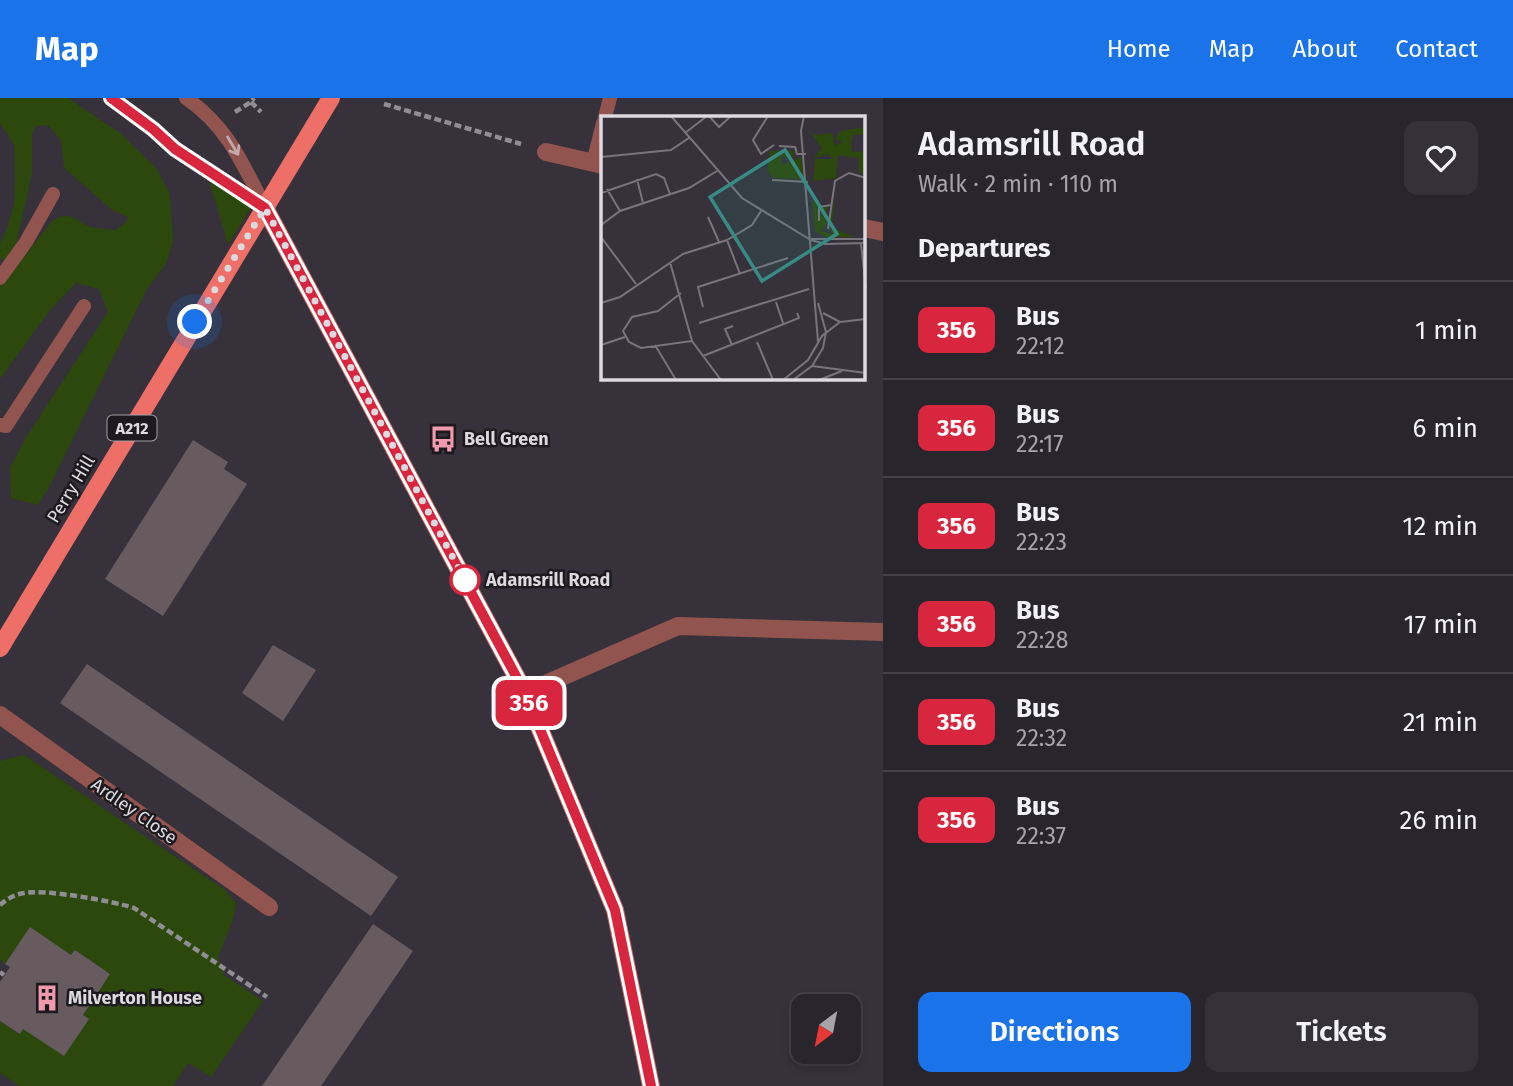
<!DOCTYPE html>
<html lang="en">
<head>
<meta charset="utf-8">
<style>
	body { margin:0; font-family:"Fira Sans",sans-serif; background:#343138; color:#f1f3f6; height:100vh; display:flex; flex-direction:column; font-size:26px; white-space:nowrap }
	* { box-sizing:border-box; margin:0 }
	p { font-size:23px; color:#a5a5a9 }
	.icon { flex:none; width:38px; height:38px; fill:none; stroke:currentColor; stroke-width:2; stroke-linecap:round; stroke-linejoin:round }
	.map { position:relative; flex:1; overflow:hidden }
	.details { display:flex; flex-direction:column; background:#28252c; width:630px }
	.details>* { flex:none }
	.badge { padding:0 14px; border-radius:10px; font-size:24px; line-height:46px }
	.needle { width:46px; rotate:212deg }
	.tools { position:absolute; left:791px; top:896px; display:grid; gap:14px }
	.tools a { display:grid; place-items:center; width:70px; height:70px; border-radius:14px; background:#28252c; box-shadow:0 4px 10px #0003,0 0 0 2px #444248; font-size:35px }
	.you { position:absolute; width:35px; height:35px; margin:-18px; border:5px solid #fff; border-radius:50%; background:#1a73e8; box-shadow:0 0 0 10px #1a73e833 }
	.map>.badge { position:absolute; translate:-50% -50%; box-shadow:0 0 0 4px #fff }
	h2 { padding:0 35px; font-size:26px; line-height:63px }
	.round { display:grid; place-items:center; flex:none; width:74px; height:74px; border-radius:14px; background:#343138 }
	.head { display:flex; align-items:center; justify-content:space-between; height:119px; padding:0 35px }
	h1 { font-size:33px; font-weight:600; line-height:52px }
	.primary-button { display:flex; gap:14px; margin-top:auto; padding:14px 35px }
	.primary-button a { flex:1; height:80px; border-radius:14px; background:#1a73e8; color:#fff; font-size:28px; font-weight:600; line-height:80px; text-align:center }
	.primary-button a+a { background:#343138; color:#f1f3f6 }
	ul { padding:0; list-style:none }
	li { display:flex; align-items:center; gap:21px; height:98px; padding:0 35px; border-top:2px solid #444248 }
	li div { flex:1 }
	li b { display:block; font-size:26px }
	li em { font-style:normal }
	li .badge { min-width:77px; font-weight:700; text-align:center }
	header { display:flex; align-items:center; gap:42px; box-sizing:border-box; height:98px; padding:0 35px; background:#1a73e8; color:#fff }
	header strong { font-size:33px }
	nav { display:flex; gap:38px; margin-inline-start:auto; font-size:24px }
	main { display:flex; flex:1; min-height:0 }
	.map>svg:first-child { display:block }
	.green { fill:#2c480c }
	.building { fill:#675b60 }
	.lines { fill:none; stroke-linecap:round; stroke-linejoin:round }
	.path { stroke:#918d94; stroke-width:4.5; stroke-dasharray:7 3.5; stroke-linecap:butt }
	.lane { stroke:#92544f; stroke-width:14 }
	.street { stroke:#92544f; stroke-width:18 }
	.secondary { stroke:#c5645e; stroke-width:18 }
	.primary { stroke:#ed6f68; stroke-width:18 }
	.oneway { stroke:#c2aaad }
	.line-casing { stroke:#fff; stroke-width:16 }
	.line { stroke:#d7263d; stroke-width:10 }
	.walk { stroke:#dcd9df; stroke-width:7; stroke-dasharray:0 12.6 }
	.stop-dot { fill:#fff; stroke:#d7263d; stroke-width:3.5 }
	.labels { text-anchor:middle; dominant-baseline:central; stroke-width:5; stroke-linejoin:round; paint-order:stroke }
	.shield { fill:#1c1a1e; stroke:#a2a0a5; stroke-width:2 }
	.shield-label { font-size:16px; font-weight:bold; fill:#dcd9df }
	.poi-label { font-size:18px; font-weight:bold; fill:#dcd9df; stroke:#1c1a1e; text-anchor:start }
	.street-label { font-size:18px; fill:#dcd9df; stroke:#1c1a1e }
	.stop-label { font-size:18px; font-weight:bold; fill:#dcd9df; stroke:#1c1a1e; text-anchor:start }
	.inset-road { fill:none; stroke:#78747c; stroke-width:2 }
	.view { fill:#388a85; fill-opacity:0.15; stroke:#388a85; stroke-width:3.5 }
	.inset-edge { fill:none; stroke:#dcd9df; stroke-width:3.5 }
</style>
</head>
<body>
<header>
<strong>Map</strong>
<nav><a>Home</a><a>Map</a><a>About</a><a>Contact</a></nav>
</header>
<main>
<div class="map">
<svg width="883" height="988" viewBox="0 0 883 988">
	<rect width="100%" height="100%" fill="#36313a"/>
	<path class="green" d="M0,0H68L120,35L157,71L170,96L173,144L166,166L147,191L49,389L38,407L11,400L10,370L25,341L108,214L99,191L76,185L50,212L0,281V189L52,123C71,111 76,124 91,129C99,131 108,131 116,132L126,124L128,119L112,112L64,70L61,43L48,27L36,28L32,36V75L16,148L5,162L0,161V145L7,131L14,106L15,79L14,47L0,25Z
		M208,79L252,108L228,147Z
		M24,657L225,792L236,805L234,819L218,859L224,877L263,903L211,979L188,965L173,988H20L0,975V923L19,936L23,931L89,921L83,917L110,876L75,852L71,857L30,830L5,866L0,862V663Z"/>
	<path class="building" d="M193,342L228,364L224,371L247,386L163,518L105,481Z
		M273,547L316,572L283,623L242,595Z
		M87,566L398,779L371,818L60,605Z
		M373,826L413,853L321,988H262Z
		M30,829L71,857L75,852L110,876L83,917L89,921L64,958L23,931L20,936L0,923V884L10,869L5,866Z"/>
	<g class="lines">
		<path class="path" d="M251,4L261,14
			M384,6L521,46
			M235,14L251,4L254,0
			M0,807C7,801 15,796 24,795C45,791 113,803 134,810L267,899
			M0,874L4,877"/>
		<path class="lane" d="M111,0L153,31L175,51L265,110
			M186,0C228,29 242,65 265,109
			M605,19L610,0
			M593,65L603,25
			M0,180L26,144L53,96
			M0,327L6,328L84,208"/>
		<path class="street" d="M546,54L603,67
			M864,130L883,134
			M525,595L678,528L883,534
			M0,617L269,809"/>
		<path class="secondary" d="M265,110L525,595L615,812L651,988"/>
		<path class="primary" d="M0,550L331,0"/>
	</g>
	<defs><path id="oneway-shaft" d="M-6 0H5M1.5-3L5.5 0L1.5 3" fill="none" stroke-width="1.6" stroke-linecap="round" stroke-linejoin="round" transform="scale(1.75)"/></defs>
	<use class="oneway" href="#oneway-shaft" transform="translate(233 48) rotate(59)"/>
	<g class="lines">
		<g class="line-casing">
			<path id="line" d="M111,0L153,31L175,51L265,110L525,595L615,812L651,988"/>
		</g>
		<use href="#line" class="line"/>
		<path class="walk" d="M195,224L265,110L465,482"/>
	</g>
	<defs>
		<g id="bus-bare" transform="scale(2.1)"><path d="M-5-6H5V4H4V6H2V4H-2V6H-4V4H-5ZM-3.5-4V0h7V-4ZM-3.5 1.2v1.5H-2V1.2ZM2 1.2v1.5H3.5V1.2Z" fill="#f29aad" stroke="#1c1a1e" stroke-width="2.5" paint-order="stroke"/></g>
		<g id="building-bare" transform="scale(2.1)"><path d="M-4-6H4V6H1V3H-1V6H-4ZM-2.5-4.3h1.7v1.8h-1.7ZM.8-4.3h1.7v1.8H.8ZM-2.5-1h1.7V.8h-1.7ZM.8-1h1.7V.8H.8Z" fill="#f29aad" stroke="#1c1a1e" stroke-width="2.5" paint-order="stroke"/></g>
	</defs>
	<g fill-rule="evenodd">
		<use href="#bus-bare" x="443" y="341"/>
		<use href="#building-bare" x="47" y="900"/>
	</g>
	<circle class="stop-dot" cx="465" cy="482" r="14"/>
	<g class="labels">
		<rect class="shield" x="107.5" y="317.5" width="49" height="25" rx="5"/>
		<g class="shield-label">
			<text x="132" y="330">A212</text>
		</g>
		<g class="poi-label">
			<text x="464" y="341">Bell Green</text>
			<text x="68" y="900">Milverton House</text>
		</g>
		<g class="street-label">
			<text transform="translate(71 391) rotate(-59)">Perry Hill</text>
			<text transform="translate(134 713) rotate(35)">Ardley Close</text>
		</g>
		<g class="stop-label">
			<text x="486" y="482">Adamsrill Road</text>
		</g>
	</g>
	<g transform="translate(601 18)">
		<rect width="264" height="264" fill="#36313a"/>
		<path d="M264,11V18L252,19L250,26L251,36L264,35V60L258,56L257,42L237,39L235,62L212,65L214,43H233L227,38L212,42L221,32L208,15L214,19L231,17L234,30L241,26L234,23L240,15ZM169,35H193L192,43L180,40L181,49L200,41L203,60L199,63L173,62L166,55ZM233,84L231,112L254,121H224L214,115L211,85L216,87L218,107L222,90H226L225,110L219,115L231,118L227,106Z" fill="#2c480c"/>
		<path class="inset-road" d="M70,0L141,82L208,123M108,0L118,11L130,0M167,0L152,24L160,38L173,29M203,0L200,15L217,226M84,17L106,0M178,30L194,31L196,38H205M0,41L70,34L88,22M36,63L42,87M171,64L207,66M6,73L19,95M0,77L55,58L63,62L69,78M107,101L118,126M218,105V91L230,89M0,109L19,95L88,72L116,55M227,113L234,65L248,57L265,62M0,121L35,168M210,123H265M126,124L139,158M210,124L224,128L265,127M260,128L265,172M69,146L91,225L120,264M80,177L57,195L31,201L22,215L28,226L40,232L91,225M175,186L182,207M0,187L19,181L82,138L126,124L151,109L160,95M102,191L97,171L187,142M222,197L239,206L265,203M98,207L208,173M156,226L172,264M0,229L24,221M54,229L75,264M131,229L124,213L132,210M102,240L198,202L196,197M211,250L265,257M182,264L207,244L221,220L239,206M192,264L211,250L222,232L225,216L217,187M218,264L241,255"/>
		<path class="view" d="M184,34L236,118L161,165L109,81Z"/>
		<rect width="264" height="264" class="inset-edge"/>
	</g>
</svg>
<div class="tools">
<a><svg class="needle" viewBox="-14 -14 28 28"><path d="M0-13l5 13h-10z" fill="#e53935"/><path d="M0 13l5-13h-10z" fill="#a5a5a9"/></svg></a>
</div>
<div class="you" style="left:195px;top:224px"></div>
<b class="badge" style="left:529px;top:605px;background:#d7263d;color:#fff">356</b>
</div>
<section class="details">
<div class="head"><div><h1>Adamsrill Road</h1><p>Walk · 2 min · 110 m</p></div><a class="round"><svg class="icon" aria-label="heart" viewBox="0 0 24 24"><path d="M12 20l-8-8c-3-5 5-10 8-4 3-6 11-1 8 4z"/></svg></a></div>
<h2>Departures</h2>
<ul>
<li><span class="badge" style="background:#d7263d;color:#fff">356</span><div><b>Bus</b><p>22:12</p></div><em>1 min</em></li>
<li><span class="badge" style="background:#d7263d;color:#fff">356</span><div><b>Bus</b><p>22:17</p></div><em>6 min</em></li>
<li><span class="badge" style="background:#d7263d;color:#fff">356</span><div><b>Bus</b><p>22:23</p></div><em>12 min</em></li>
<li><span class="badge" style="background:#d7263d;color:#fff">356</span><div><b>Bus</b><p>22:28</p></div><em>17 min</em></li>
<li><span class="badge" style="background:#d7263d;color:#fff">356</span><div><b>Bus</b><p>22:32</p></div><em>21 min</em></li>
<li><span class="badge" style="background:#d7263d;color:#fff">356</span><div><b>Bus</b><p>22:37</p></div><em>26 min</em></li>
</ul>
<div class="primary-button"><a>Directions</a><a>Tickets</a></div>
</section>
</main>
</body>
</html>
